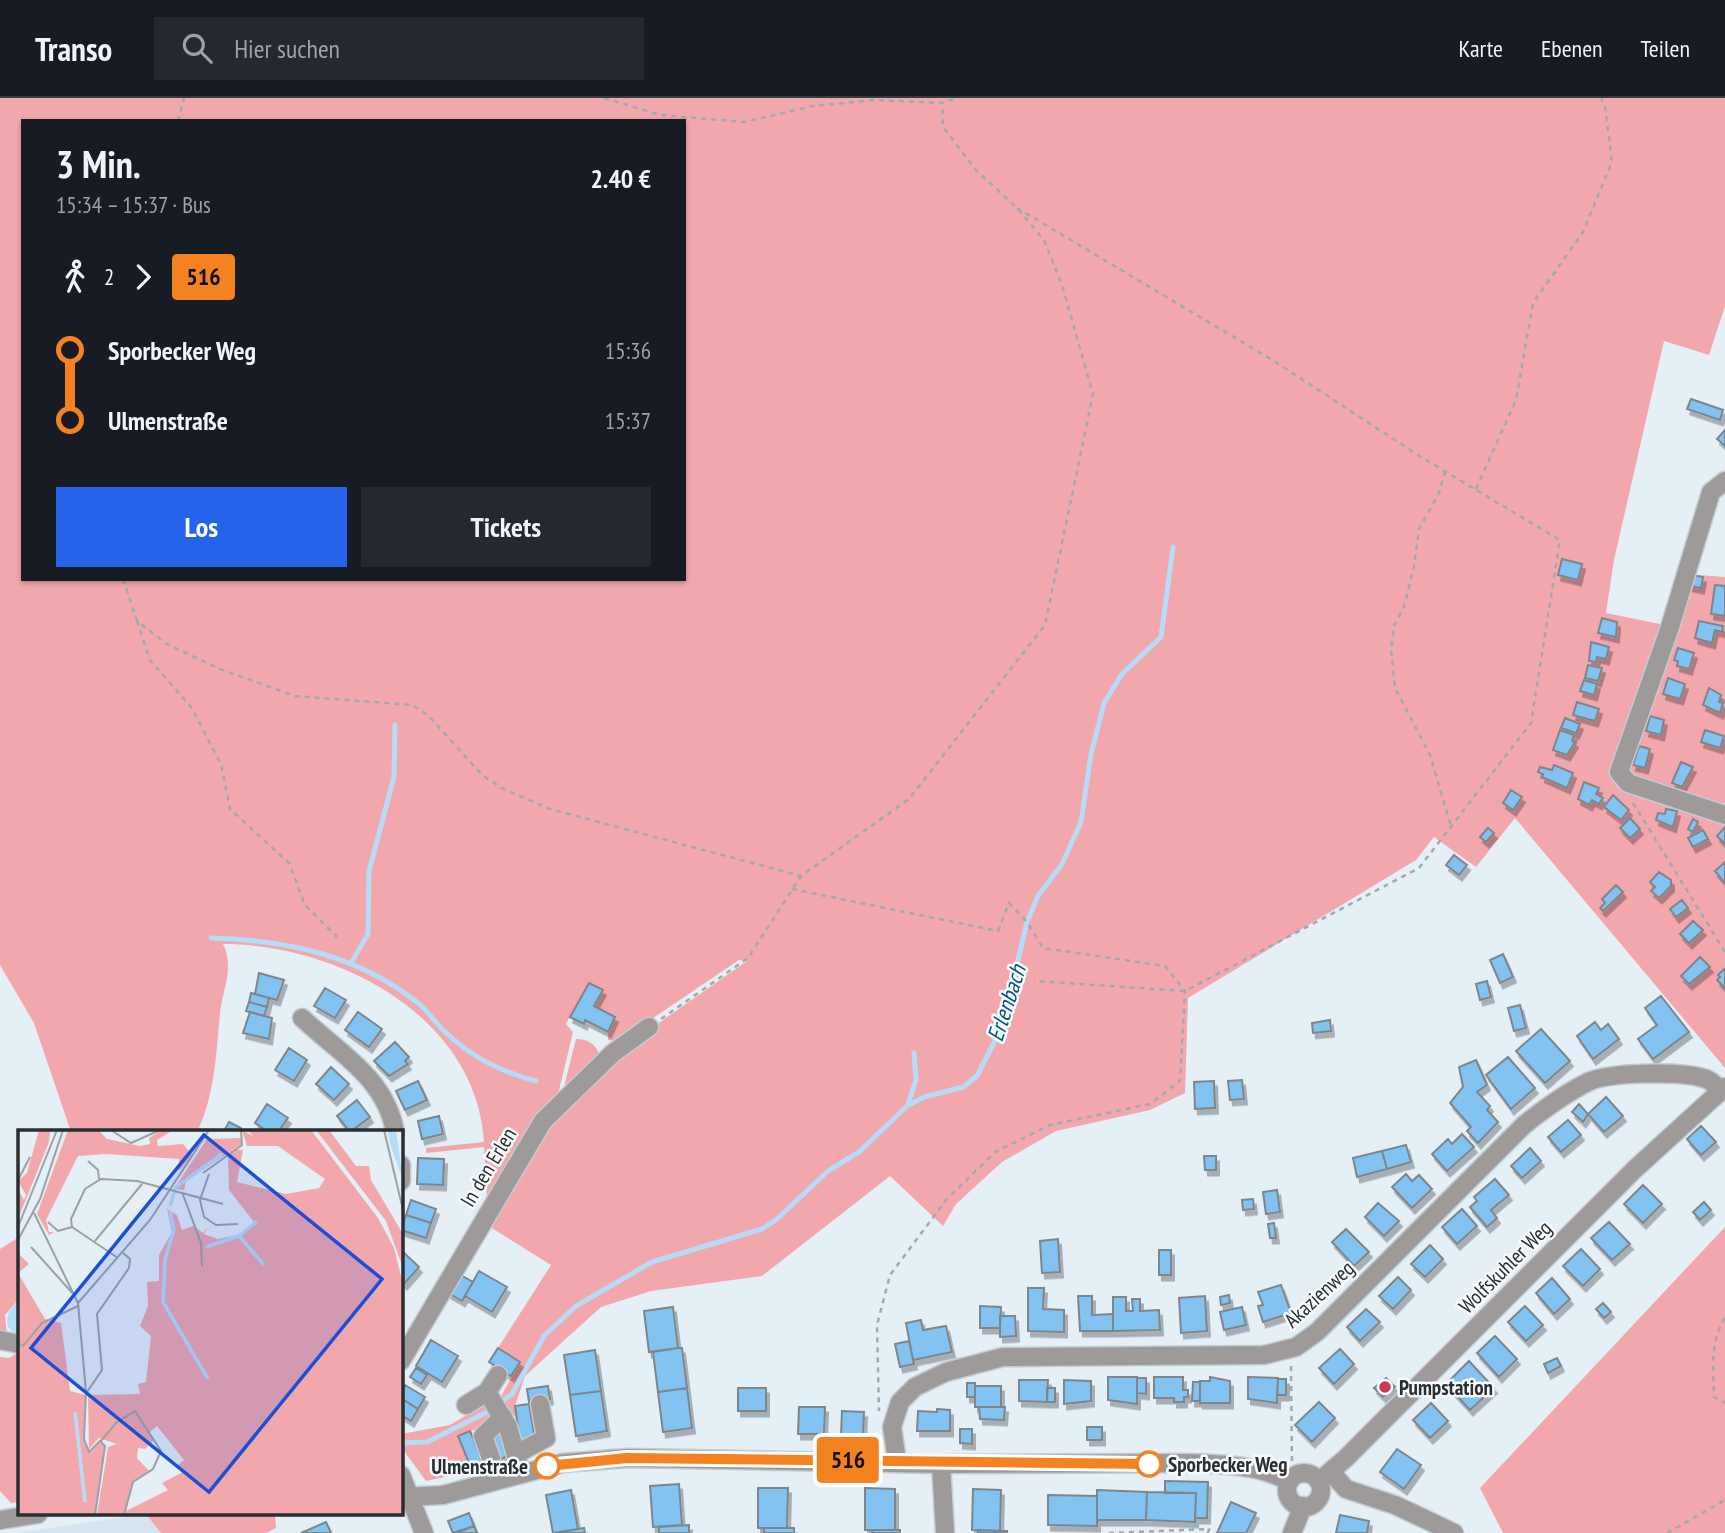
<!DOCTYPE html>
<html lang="de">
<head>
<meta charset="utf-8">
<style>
	body { margin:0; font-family:"PT Sans Narrow",sans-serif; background:#242831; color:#f1f3f6; height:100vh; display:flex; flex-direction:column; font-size:26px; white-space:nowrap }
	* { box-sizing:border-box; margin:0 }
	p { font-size:23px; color:#9ea1a6 }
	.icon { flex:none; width:38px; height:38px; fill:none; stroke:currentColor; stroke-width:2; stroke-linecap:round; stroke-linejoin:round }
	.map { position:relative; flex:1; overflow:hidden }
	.panel { position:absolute; left:21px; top:21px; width:665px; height:462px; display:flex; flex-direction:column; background:#171b24; border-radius:0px; box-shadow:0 2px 5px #0004 }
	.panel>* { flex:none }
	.badge { padding:0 14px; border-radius:5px; font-size:24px; line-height:46px }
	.map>.badge { position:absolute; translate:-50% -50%; box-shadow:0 0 0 4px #fff }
	.legs { display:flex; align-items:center; gap:10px; height:77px; padding:0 35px; font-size:23px }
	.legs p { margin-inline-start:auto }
	.summary { display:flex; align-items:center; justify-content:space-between; height:119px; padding:0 35px }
	h1 { font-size:38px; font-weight:700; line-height:52px }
	.button { display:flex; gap:14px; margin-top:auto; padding:14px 35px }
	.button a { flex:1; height:80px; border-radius:0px; background:#2563eb; color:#fff; font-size:28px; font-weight:700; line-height:80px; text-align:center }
	.button a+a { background:#242831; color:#f1f3f6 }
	ul { padding:0 35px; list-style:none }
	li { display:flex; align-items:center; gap:24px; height:70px; font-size:26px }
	li i { display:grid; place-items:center; width:10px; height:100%; margin:0 9px; background:currentColor }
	li i::after { content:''; width:18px; height:18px; margin:-9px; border:5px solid; border-radius:50%; background:#171b24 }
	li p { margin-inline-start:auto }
	li:first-child i { background:linear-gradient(#0000 50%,currentColor 0) }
	li:last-child i { background:linear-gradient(currentColor 50%,#0000 0) }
	header { display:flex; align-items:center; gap:42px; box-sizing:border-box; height:98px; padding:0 35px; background:#171b24; border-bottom:2px solid #363941 }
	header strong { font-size:33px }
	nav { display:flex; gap:38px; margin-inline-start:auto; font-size:24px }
	.search { width:490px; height:63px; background:#242831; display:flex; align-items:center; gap:18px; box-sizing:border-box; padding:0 24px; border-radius:0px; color:#9ea1a6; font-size:26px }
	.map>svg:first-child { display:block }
	.built { fill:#d4e4f0 }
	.green { fill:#f2a7ac; fill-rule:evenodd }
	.water { fill:#b6dcf8 }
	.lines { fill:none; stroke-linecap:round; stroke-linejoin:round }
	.stream { stroke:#b6dcf8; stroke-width:5 }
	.building { fill:#83c3f1; stroke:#7d868c; stroke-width:2; filter:url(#shadow) }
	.minor-casing { stroke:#c3ccd3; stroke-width:21 }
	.path { stroke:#a1a9ae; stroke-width:2.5; stroke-dasharray:5 5; stroke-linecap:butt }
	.minor { stroke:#9f9a9a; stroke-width:18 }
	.line-1-casing { stroke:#fff; stroke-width:16 }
	.line-1 { stroke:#f58220; stroke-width:10 }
	.poi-dot { fill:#ca3a53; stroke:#f7fbfe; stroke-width:2.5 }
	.stop-1-dot { fill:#fff; stroke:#f58220; stroke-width:3.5 }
	.labels { text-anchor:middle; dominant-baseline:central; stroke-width:5; stroke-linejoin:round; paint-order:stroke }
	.street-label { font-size:21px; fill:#2a2e31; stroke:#f7fbfe }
	.poi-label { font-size:21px; font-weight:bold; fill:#2a2e31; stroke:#f7fbfe; text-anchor:start }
	.stop-label { font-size:21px; font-weight:bold; fill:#2a2e31; stroke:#f7fbfe; text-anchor:start }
	.water-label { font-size:23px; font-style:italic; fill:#035580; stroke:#f7fbfe }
	.inset-river { fill:none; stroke:#b6dcf8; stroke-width:3.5 }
	.inset-road { fill:none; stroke:#9aa2a7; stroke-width:2 }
	.view { fill:#1d4ed8; fill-opacity:0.15; stroke:#1d4ed8; stroke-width:3.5 }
	.inset-edge { fill:none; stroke:#2a2e31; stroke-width:3.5 }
</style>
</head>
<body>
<header>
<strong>Transo</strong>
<div class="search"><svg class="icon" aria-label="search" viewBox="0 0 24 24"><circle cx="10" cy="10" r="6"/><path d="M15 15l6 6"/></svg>Hier suchen</div>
<nav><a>Karte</a><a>Ebenen</a><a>Teilen</a></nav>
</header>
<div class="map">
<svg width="1725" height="1435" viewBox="0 0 1725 1435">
	<defs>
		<filter id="shadow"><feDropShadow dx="3" dy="5.5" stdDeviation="0" flood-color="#0004"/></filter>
	</defs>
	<rect width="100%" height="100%" fill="#e5eff6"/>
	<path class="built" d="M146,1416L161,1435H18Z"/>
	<path class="green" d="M0,0H1725V208L1709,257L1664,243L1614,462L1606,515L1670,528L1685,476L1725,479V970L1515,720L1476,769L1434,739L1416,762L1188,900L1185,995L1150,1012L1056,1033L1002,1064L956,1106L943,1128L890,1078L762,1178L651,1193L601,1209L525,1278L515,1308L516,1317L507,1320L501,1298L520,1264L498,1250L551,1167L487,1127L541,1033L636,941L747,863L739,862L619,943L608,942V934L615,919L594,908L602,892L580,900L566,926L573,934L557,1001L536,1020L487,1101L484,1049L426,1055V1050L484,1044C476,917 336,846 223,846C235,870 222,892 220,916C216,956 215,997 197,1034H71L34,925L0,867ZM23,23H684V481H23Z
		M576,941C588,941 596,946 600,958L562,997Z
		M1725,1129V1435H1503L1480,1390Z
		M19,1139V1201L5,1217L7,1237L0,1239V1151Z
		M19,1254V1404L11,1405L0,1393V1259L9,1260Z
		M485,1306L494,1315L481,1329L458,1338L472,1373L426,1383L401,1349V1336L450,1327Z
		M146,1416H275L276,1430L266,1435H161Z"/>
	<path class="water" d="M19,1203V1240L8,1229C6,1216 9,1212 19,1203Z"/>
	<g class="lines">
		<path class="stream" d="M211,840C285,842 358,857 418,905C427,912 434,923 443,932C471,959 499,973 536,983
			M351,865L368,836L369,773L394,679L395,627
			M908,1006L916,982L914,955
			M505,1301L512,1296L544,1238L576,1208L652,1164L762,1131L777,1121L828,1073L859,1054L907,1008L924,999L963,989L977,978L1002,929L1027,824L1038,798L1062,766L1081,724L1091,656L1104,605L1122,576L1161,539L1173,449
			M401,1345L427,1344L489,1313"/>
	</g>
	<path class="building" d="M1691,301L1723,312L1720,322L1687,311Z
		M1725,332V348L1717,341Z
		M1562,461L1582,466L1578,482L1558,477Z
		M1692,477L1703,479L1701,490L1690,488Z
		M1715,487L1725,488V518L1711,516Z
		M1602,520L1617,524L1616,539L1598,535Z
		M1699,523L1723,528L1722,534L1715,532L1712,545L1695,540Z
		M1591,544L1609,549L1606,561L1597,559L1596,564L1589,563Z
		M1678,550L1694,555L1689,571L1677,568L1678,563L1674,562Z
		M1588,567L1602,570L1598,583L1585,580Z
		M1668,580L1685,586L1680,601L1663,596Z
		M1584,582L1597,586L1594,597L1580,593Z
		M1709,590L1721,597L1719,604L1723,605L1720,615L1703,607Z
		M1577,604L1599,611L1595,623L1573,617Z
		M1650,618L1664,622L1661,637L1646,633Z
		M1565,620L1580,626L1576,635L1561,630Z
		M1560,632L1574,637L1572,643L1575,644L1567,657L1553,652Z
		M1705,632L1724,638L1720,650L1701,644Z
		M1639,648L1650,651L1645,670L1633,667Z
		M1681,664L1693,669L1682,689L1672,685Z
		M1554,667L1573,675L1567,690L1542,679L1543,676L1538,674L1540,669L1552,672Z
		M1584,684L1599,690L1596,696L1603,700L1599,706L1592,702L1589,707L1578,701Z
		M1511,692L1522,699L1513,712L1503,705Z
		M1613,697L1629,712L1621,722L1604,709Z
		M1666,711L1677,713L1673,729L1656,722L1658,715L1665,716Z
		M1630,720L1640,731L1630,740L1620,730Z
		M1693,721L1698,724L1693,734L1688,731Z
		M1725,729V746L1717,738Z
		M1488,730L1494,735L1486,744L1480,739Z
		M1703,732L1708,741L1693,749L1688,740Z
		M1454,757L1467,767L1459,777L1446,767Z
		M1725,764V785L1715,773Z
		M1659,774L1671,782V788L1659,800L1651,793L1655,789L1650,784Z
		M1616,787L1623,794L1603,813L1600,810L1605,805L1602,801Z
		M1682,802L1688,810L1676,819L1670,811Z
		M1693,823L1703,832L1689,845L1680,836Z
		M1503,856L1513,879L1500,885L1490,862Z
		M1700,859L1710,869L1689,886L1681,878Z
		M1724,871L1725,872V890L1717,882L1720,879L1718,877Z
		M259,875L284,882L277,902L255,896Z
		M1487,883L1491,899L1480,902L1476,886Z
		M589,885L603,892L594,908L615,919L608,934L585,922L584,926L570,919Z
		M325,890L346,902L335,920L314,908Z
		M251,895L269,900L267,909L249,904Z
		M1661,898L1689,934L1653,961L1638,941L1657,927L1645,910Z
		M249,904L267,909L264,918L246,913Z
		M1520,907L1526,930L1514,933L1508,910Z
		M250,914L272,920L269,941L243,935Z
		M358,914L382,931L369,949L345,932Z
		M1330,922L1331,933L1313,935L1312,925Z
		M1595,924L1601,932L1608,926L1619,941L1593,961L1577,938Z
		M1541,931L1570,963L1545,985L1516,953Z
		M395,944L409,959L405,963L408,966L389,978L374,963Z
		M289,950L307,962L294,983L275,972Z
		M1508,959L1535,990L1511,1011L1486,977Z
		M1476,962L1487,987L1477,994L1490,1008L1487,1012L1498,1024L1478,1045L1467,1033L1471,1029L1450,1005L1463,989L1459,969Z
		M331,969L349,986L334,1002L316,986Z
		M1242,982L1244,1001L1230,1002L1228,983Z
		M418,983L427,1002L405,1012L396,993Z
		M1214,983L1215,1010L1195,1011L1194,984Z
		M1606,999L1623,1018L1604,1034L1588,1016Z
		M357,1002L370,1019L350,1034L337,1018Z
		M267,1006L288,1020L278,1034H268L255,1025Z
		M1579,1006L1588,1016L1583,1024L1572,1014Z
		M439,1018L443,1036L422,1041L418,1023Z
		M1568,1022L1581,1037L1561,1054L1548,1039Z
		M229,1024L241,1030L240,1034L225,1031Z
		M1701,1028L1716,1044L1701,1057L1687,1041Z
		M1462,1036L1474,1049L1447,1073L1432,1056L1448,1041L1452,1046Z
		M1406,1047L1411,1064L1387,1071L1382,1053Z
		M1530,1050L1541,1063L1522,1080L1511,1068Z
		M1382,1053L1387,1071L1357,1079L1353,1060Z
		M1204,1058H1216V1072H1205Z
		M418,1060L444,1061L443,1087L417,1086Z
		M1406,1076L1412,1083L1419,1077L1432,1091L1412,1110L1392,1089Z
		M1495,1081L1509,1097L1491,1112L1497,1120L1487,1129L1470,1109L1477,1103L1474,1099Z
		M1643,1087L1662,1106L1643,1125L1624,1106Z
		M1277,1092L1280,1114L1266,1116L1263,1094Z
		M1253,1101L1254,1111L1243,1112L1242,1102Z
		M411,1102L436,1111L431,1125L406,1117Z
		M1704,1104L1711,1112L1700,1122L1693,1114Z
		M1378,1105L1399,1123L1384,1138L1365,1119Z
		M1462,1111L1477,1128L1457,1146L1442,1129Z
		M406,1117L431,1125L426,1140L401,1132Z
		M1609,1124L1630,1146L1612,1162L1591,1140Z
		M1274,1125L1276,1140H1270L1268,1126Z
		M1346,1131L1369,1154L1354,1168L1332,1144Z
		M1058,1141L1060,1174L1042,1175L1040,1143Z
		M1430,1147L1443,1161L1425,1179L1411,1166Z
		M1581,1151L1600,1171L1583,1188L1563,1168Z
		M401,1152L419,1169L404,1186L401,1183Z
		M1159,1152H1171V1177H1159Z
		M479,1173L507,1189L492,1214L465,1198Z
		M459,1176L473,1184L462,1203L448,1195Z
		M1398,1179L1411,1192L1393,1211L1379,1198Z
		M1552,1180L1570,1201L1554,1216L1536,1195Z
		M1281,1187L1291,1215L1263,1224L1258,1208L1263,1207L1258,1194Z
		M1028,1190H1044L1043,1211L1064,1212V1234L1028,1233Z
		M1229,1197L1230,1205L1221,1207L1220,1199Z
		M1078,1198H1092V1217L1113,1216V1233H1080Z
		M1205,1198L1207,1233L1181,1235L1179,1200Z
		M1113,1199H1126V1213H1133L1132,1201H1140V1213L1159,1212L1160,1232L1113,1233Z
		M1603,1205L1611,1214L1604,1220L1596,1211Z
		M980,1208L1001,1209L1000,1230H980Z
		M1525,1208L1543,1227L1526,1243L1508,1224Z
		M673,1209L678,1250L649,1254L644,1213Z
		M1242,1209L1246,1227L1224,1232L1220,1214Z
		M1366,1211L1380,1224L1360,1243L1347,1229Z
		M1000,1218H1015L1016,1238L1000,1239Z
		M921,1222L923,1232L946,1228L952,1254L913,1262L906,1225Z
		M1495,1238L1517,1261L1499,1279L1477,1255Z
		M431,1242L458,1258L442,1284L416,1268Z
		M909,1243L914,1266L900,1269L895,1246Z
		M498,1250L520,1264L511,1278L489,1264Z
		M678,1250H682L687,1290L658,1294L653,1254Z
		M1340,1251L1354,1266L1334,1286L1319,1270Z
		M595,1252L601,1293L570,1297L564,1257Z
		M1557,1260L1561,1268L1548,1275L1544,1266Z
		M1469,1263L1494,1290L1470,1312L1446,1286Z
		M416,1270L427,1277L421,1286L410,1279Z
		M1108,1279H1137V1306L1108,1302Z
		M1154,1279H1183V1292H1188V1299H1184V1304H1174V1300H1154Z
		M1210,1279L1230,1283V1305H1200V1283H1210Z
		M1248,1279L1278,1280L1277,1305L1248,1301Z
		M1137,1280H1146V1296L1137,1295Z
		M1386,1280L1395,1289L1383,1299L1374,1290Z
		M1278,1281H1286V1297H1277Z
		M1019,1282H1048L1047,1304L1019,1303Z
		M1064,1282L1091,1283V1303L1064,1306Z
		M1193,1284H1200V1303H1192Z
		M967,1285H975V1299H967Z
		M405,1287L425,1299L418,1311L401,1300Z
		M548,1288L550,1301L529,1304L527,1291Z
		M975,1288H1001V1309H975Z
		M687,1290L692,1330L663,1334L658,1294Z
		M738,1290H766V1313H738Z
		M1047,1290H1055V1304H1047Z
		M601,1293L607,1333L576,1338L570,1297Z
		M401,1300L418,1311L411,1323L401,1317Z
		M1319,1304L1335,1320L1312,1344L1295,1327Z
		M1431,1305L1448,1323L1430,1340L1413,1322Z
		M529,1306L535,1342L520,1344L515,1308Z
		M799,1309H825L824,1336H798Z
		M979,1309H1005L1004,1322L980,1321Z
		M937,1311L950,1312V1333H917L918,1313L937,1314Z
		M842,1313L864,1314L863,1338L841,1337Z
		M1087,1329H1102V1342H1087Z
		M960,1331H972V1346L960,1345Z
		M503,1332L513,1356L501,1361L491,1337Z
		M470,1333L484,1365L471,1370L458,1338Z
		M1397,1351L1421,1367L1404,1391L1380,1374Z
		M1165,1383L1208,1384L1207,1420H1195L1196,1395H1165Z
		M679,1386L682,1427L653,1429L650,1388Z
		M758,1390H788L787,1430H758Z
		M865,1390L895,1391V1432H865Z
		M973,1391L1001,1392L1000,1433L972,1432Z
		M571,1392L578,1431L553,1435L546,1397Z
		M1097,1392L1147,1394L1146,1422H1097Z
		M1147,1394L1196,1395L1195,1424L1146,1422Z
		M1048,1397L1097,1398V1428L1048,1427Z
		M1231,1404L1256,1415L1246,1435H1217Z
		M469,1415L474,1428L453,1435L448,1423Z
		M1340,1417L1369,1423L1367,1435H1336Z
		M326,1424L331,1435H301Z
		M689,1427V1435H659V1429Z
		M474,1428L477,1435H456Z
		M584,1430L585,1435H558L578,1431Z
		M764,1430H794V1435H764Z
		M872,1432H900V1435H872Z
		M978,1432L1007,1433V1435H978Z"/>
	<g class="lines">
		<g class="minor-casing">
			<path id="minor" d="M1725,383L1711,394L1670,529L1619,674L1628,685L1725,717
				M302,920C338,954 386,980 395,1034
				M401,1067V1083
				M0,1242L19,1246
				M401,1263L543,1023L613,955L649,929
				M487,1294L508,1329L521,1375
				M466,1307L487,1294L498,1277
				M518,1355L546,1340L540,1306
				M491,1360L483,1338L503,1319
				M897,1363L892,1329L900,1304L915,1289L946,1274L1003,1259L1264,1257L1296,1249L1317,1234L1524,1027C1544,1011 1564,996 1588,984C1609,974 1680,973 1703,980C1710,981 1715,987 1721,992
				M941,1366L945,1435
				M1331,1374L1346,1391L1395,1407L1454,1435
				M1287 1392a17 17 0 1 1 34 0a17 17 0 1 1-34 0Z
				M401,1377L424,1435
				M1319,1383L1345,1361L1635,1071L1725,989
				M401,1399L443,1397L563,1365L627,1360L941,1366L1187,1365C1222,1366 1258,1367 1289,1383
				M0,1422L38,1416
				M1292,1435L1303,1408"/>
		</g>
		<path class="path" d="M604,0L660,17L745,24L812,8L875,2L942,5L956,0
			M178,23L184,0
			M1017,110L1274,263L1421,359L1560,442L1531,625L1419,770L1185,893L1034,883
			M1445,373L1439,395L1419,431L1414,468L1404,509L1394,528L1391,551L1395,590L1430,657L1451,728
			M1476,391L1516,302L1533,205L1583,134L1612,64L1605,9L1601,0
			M123,481L137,523L167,546L220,571L295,598L412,607L428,617L482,677L502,690L550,711L801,778
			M137,523L150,562L191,609L221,666L230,711L289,765L305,807L337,839
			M1633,705L1725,854
			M792,791L998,833L1009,805L1027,824L1043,850L1165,868L1185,893L1180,983L1150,1006L1050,1027L995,1054L946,1102L890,1177L877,1227L879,1313
			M661,921L748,860L801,778L909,701L1045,527L1093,296L1062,187L1044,142L1017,110L976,72L943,29L942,5
			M1725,1220C1710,1243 1713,1272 1714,1299L1725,1305
			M1291,1268L1292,1367
			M1109,1435L1209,1431L1208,1435
			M1667,1435L1725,1402"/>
		<use href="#minor" class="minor"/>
	</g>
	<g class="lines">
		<g class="line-1-casing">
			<path id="line-1" d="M547,1368L627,1360L1149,1366"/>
		</g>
		<use href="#line-1" class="line-1"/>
	</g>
	<circle class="poi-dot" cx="1385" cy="1289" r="7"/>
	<g class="stop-1-dot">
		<circle cx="1149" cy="1366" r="12"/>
		<circle cx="547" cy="1368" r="12"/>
	</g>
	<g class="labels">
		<g class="street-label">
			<text transform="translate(488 1069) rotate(-59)">In den Erlen</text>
			<text transform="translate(1505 1169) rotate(-45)">Wolfskuhler Weg</text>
			<text transform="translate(1319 1196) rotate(-43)">Akazienweg</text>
		</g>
		<g class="poi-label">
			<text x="1399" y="1289">Pumpstation</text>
		</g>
		<g class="stop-label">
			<text x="1168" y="1366">Sporbecker Weg</text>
			<text x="528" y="1368" text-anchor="end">Ulmenstraße</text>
		</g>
		<g class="water-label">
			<text transform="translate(1006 905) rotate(-72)">Erlenbach</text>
		</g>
	</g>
	<g transform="translate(18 1032)">
		<rect width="385" height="385" fill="#e5eff6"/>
		<path d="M21,0H32L31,12L0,89V60L6,70L8,65L0,51L9,43ZM50,0H80L89,9L122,16L132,14L131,8L144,0H155L139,10L140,16L165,14L174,25L161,41V29L88,24L60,26L28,90L31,102H36L31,105L19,84ZM224,0L235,6L230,0H293L360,88L376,118L385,154V385H79L90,317L99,314L81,308L71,319L70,265L122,264L120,254L128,252L133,206L122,196L130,176L129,152L141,151V125L154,102L149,79L159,85L164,100L175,96L185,103L190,96L186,104L200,109L220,105L232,96L236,92L211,60L210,25L215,19L225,20L219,52L268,64L301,58L307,49L260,16H229ZM139,296L166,330L160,335L165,342L144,353L150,360L108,381L115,351L131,341L119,328L120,318L127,319L136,310L131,303ZM298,0H311L338,36H351L353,50L385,104V138L368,91ZM223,8L224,14L168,51L166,60L156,59L189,9ZM0,123L11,134L0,143L27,189L43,193L52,261L68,265L66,309L73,322L81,312L87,317L77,385H0Z" fill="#f2a7ac" fill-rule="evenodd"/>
		<path d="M370,0H378L385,50L372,14Z" fill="#b6dcf8"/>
		<path class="inset-river" d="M152,76L158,57L204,24M152,81L156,99L147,130L145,172L190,249M222,107L246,135M188,117L221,106L239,91M57,282L67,372"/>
		<path class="inset-road" d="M93,0L113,13L142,0M366,0L385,80M70,31L80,40L81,49M185,43L224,15L223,0M191,44L182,70L186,87L198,95L220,94M0,50L12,27M164,62L183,113L184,136M16,83L60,173L68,262L66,309L71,322L82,311L87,316L77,385M30,92L40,101L54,97M0,97L39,0M54,97L53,89L67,59L83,49L119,51L205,74M54,97L100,128M0,110L22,69L45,0M77,111L124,54M13,117L57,166M60,173L132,90L191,0M0,213L5,216L24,193L60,176M69,262L84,240L79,184L111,138L112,129L105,123M83,311L98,293L117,281L143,321L135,339L115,352L106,385"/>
		<path class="view" d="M186,5L364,149L191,362L13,218Z"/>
		<rect width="385" height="385" class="inset-edge"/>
	</g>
</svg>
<b class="badge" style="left:848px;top:1362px;background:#f58220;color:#111">516</b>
<section class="panel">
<div class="summary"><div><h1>3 Min.</h1><p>15:34 – 15:37 · Bus</p></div><b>2.40 €</b></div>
<div class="legs"><svg class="icon" aria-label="walk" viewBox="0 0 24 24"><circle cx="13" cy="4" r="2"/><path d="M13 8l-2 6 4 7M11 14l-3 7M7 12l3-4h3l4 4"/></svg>2<svg class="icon" aria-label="forward" viewBox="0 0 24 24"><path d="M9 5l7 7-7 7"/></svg><b class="badge" style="background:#f58220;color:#111">516</b></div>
<ul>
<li><i style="color:#f58220"></i><b>Sporbecker Weg</b><p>15:36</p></li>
<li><i style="color:#f58220"></i><b>Ulmenstraße</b><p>15:37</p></li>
</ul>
<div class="button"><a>Los</a><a>Tickets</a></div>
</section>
</div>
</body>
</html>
